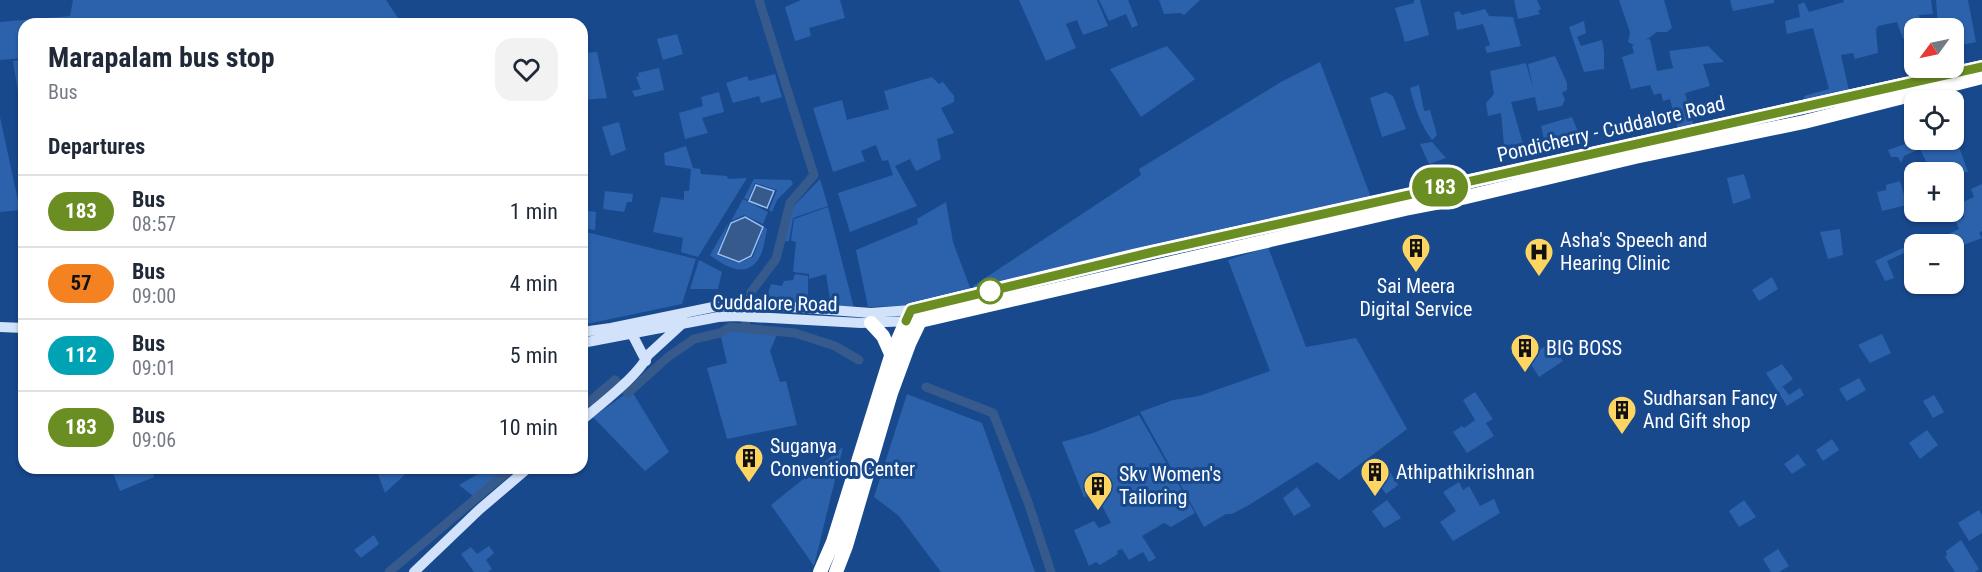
<!DOCTYPE html>
<html lang="en">
<head>
<meta charset="utf-8">
<style>
	body { margin:0; font-family:"Roboto Condensed",sans-serif; background:#f2f2f3; color:#1f2937; height:100vh; display:flex; flex-direction:column; font-size:22px; white-space:nowrap }
	* { box-sizing:border-box; margin:0 }
	p { font-size:20px; color:#747a83 }
	.icon { flex:none; width:33px; height:33px; fill:none; stroke:currentColor; stroke-width:2; stroke-linecap:round; stroke-linejoin:round }
	.map { position:relative; flex:1; overflow:hidden }
	.details { position:absolute; left:18px; top:18px; width:570px; height:456px; display:flex; flex-direction:column; background:#fff; border-radius:18px; box-shadow:0 2px 4px #0004 }
	.details>* { flex:none }
	.badge { padding:0 12px; border-radius:20px; font-size:21px; line-height:39px }
	.needle { width:39px; rotate:237deg }
	.fabs { position:absolute; left:1904px; top:18px; display:grid; gap:12px }
	.fabs a { display:grid; place-items:center; width:60px; height:60px; border-radius:12px; background:#fff; box-shadow:0 2px 4px #0004; font-size:30px }
	.map>.badge { position:absolute; translate:-50% -50%; box-shadow:0 0 0 3px #fff }
	h2 { padding:0 30px; font-size:22px; line-height:54px }
	.round { display:grid; place-items:center; flex:none; width:63px; height:63px; border-radius:18px; background:#f2f2f3 }
	.overview { display:flex; align-items:center; justify-content:space-between; height:102px; padding:0 30px }
	h1 { font-size:28px; font-weight:700; line-height:45px }
	ul { padding:0; list-style:none }
	li { display:flex; align-items:center; gap:18px; height:72px; padding:0 30px; border-top:2px solid #e0e1e3 }
	li div { flex:1 }
	li b { display:block; font-size:22px }
	li em { font-style:normal }
	li .badge { min-width:66px; font-weight:700; text-align:center }
	.map>svg:first-child { display:block }
	.green { fill:#2b62ab }
	.water { fill:#365a8c; stroke:#96bef1; stroke-width:1.5 }
	.lines { fill:none; stroke-linecap:round; stroke-linejoin:round }
	.canal { stroke:#365a8c; stroke-width:9 }
	.secondary { stroke:#d1e2fa; stroke-width:10 }
	.highway { stroke:#fff; stroke-width:14 }
	.line-casing { stroke:#fff; stroke-width:14 }
	.line { stroke:#6b8e23; stroke-width:9 }
	.stop-dot { fill:#fff; stroke:#6b8e23; stroke-width:3 }
	.labels { text-anchor:middle; dominant-baseline:central; stroke-width:6; stroke-linejoin:round; paint-order:stroke }
	.street-label { font-size:20px; fill:#fff; stroke:#18498d }
	.poi-label { font-size:20px; fill:#fff; stroke:#18498d; text-anchor:start }
</style>
</head>
<body>
<div class="map">
<svg width="1982" height="572" viewBox="0 0 1982 572">
	<rect width="100%" height="100%" fill="#18498d"/>
	<path class="green" d="M73,0H386L398,18L396,24H24V58L0,60V22L70,16Z
		M801,0H840L845,18L809,28L811,36L795,41L785,7Z
		M1019,0H1097L1108,26L1083,35L1077,20L1066,24L1076,48L1046,61Z
		M1099,0H1128L1138,25L1132,28L1126,14L1109,21Z
		M1159,0H1200L1184,15L1180,13L1164,14Z
		M1414,0H1420L1429,35L1405,42L1395,8L1414,3Z
		M1514,0H1537L1541,9L1538,11L1540,14L1518,19Z
		M1619,0H1664L1672,28L1667,32H1657L1646,40L1650,39L1657,71L1673,68L1669,51L1708,46L1724,62L1703,64L1710,86L1685,93L1695,130L1679,133L1670,99L1663,101L1661,93L1654,95L1650,85L1631,89L1622,57L1634,53L1632,46L1634,45L1628,42L1630,32Z
		M1730,0H1774V3L1733,11Z
		M1843,0H1931L1933,14L1919,15L1922,28H1914V39H1903L1897,22L1878,26L1876,30L1878,53L1855,59L1853,53L1841,55L1850,95L1806,107L1804,96L1829,89L1813,28L1787,34L1785,21L1800,17L1798,5L1804,2L1809,12L1844,2Z
		M1936,0H1968L1976,42L1961,45L1966,66L1941,70V68H1953V28H1938Z
		M1485,9L1489,16L1513,17L1521,46L1487,53L1485,47L1490,45L1483,24L1457,30L1454,13L1459,11L1462,15Z
		M1584,21L1586,33L1577,37L1581,46L1602,40L1604,51V69L1584,72L1569,27Z
		M677,34L683,54L663,60L657,39Z
		M1167,46L1195,79L1141,117L1110,69Z
		M597,52L607,98L582,100V86H584L582,53Z
		M1555,56L1567,83V90L1562,93L1565,99L1562,106L1538,111L1535,97L1511,102L1523,144L1504,145L1501,113L1488,116L1486,103L1494,94L1490,71L1526,63L1533,88L1528,64Z
		M24,59V129L13,61Z
		M1320,62L1372,200L977,291L973,286L1141,175L1139,169L1281,82Z
		M659,68L664,90L635,97L632,91L641,89L636,77L639,76L638,73Z
		M775,74L782,97L761,103L759,96L733,103L726,83L747,76L749,81Z
		M932,77L939,84L943,82L954,96V102L941,108L954,133L937,139L941,159L916,171L910,159L895,166L917,206L850,232L838,193L893,175L888,160L882,161L876,145L861,151L865,161L833,172L813,108L842,100L847,120L889,109L884,91Z
		M1419,85L1424,111L1430,110L1437,135L1432,140C1420,124 1415,108 1410,88Z
		M719,92L724,112L702,118L708,133L685,139L679,113L703,106L701,97Z
		M1386,92L1393,96L1406,129L1382,137L1370,98Z
		M0,117L20,210L0,212Z
		M1572,117L1579,134L1544,139L1541,126Z
		M619,122L626,150L611,156L602,127Z
		M1953,130L1968,172H1952L1946,161L1940,167L1941,172H1931L1920,149L1904,156L1901,163L1898,157H1891L1888,150L1911,142L1910,133L1914,132V140H1953Z
		M1432,142L1446,158L1429,164L1420,144Z
		M686,146L693,168L700,169L701,174L727,176L728,179L747,178L698,257L681,252L683,238L653,232L661,197L684,200V191H689L691,169L665,165L664,153Z
		M1744,174L1751,198L1733,204L1727,178Z
		M754,179L791,180L793,184L777,200L772,212L769,210L777,190L755,183L748,200L744,198Z
		M820,179L828,206L793,218L789,241L782,242L788,212Z
		M1900,181L1907,205L1882,211L1877,192L1886,190V185Z
		M1982,184V231L1979,233L1982,238L1953,249V244H1938L1936,240L1959,229L1956,222L1964,217L1959,204L1974,197L1971,189Z
		M605,191L633,194L632,202H627L624,212L603,209Z
		M743,199L768,212L763,224L744,215L731,221Z
		M946,202L953,242L972,293L920,305L868,307L856,250L918,224L917,219Z
		M828,207L854,308L831,306L826,274L809,279V274L793,272L796,242L791,241L794,219Z
		M582,210L596,212L595,230L582,228Z
		M729,222L717,255L738,263L753,257L764,227L767,229C765,238 764,250 759,258C747,279 725,267 710,255Z
		M1840,229L1843,255L1828,259L1820,232Z
		M582,231L696,259L682,304L582,325Z
		M1917,233L1924,244H1914V254L1910,256L1904,253L1887,261L1894,278L1885,281L1875,261L1907,246L1904,239Z
		M1268,247L1306,347L1356,338L1407,429L1339,480L1317,462L1249,505L1232,514H1226L1204,527L1140,412L1173,400L1199,396L1270,371L1228,260Z
		M699,260L722,272L718,289H690Z
		M795,274L808,276V305L765,303L771,284L782,286L784,281L793,280Z
		M1772,277L1778,289L1759,301L1752,290Z
		M730,327L778,332L770,351L780,382L786,381L797,425L727,439L707,368L727,363L720,333Z
		M1882,334L1891,353L1870,363L1858,345Z
		M1550,343L1563,361L1539,377L1527,358Z
		M1782,364L1793,379L1779,389L1783,387L1789,395L1800,388L1804,395L1787,406L1766,373Z
		M1859,378L1866,390L1847,401L1839,389Z
		M631,390L669,452L645,471L593,417Z
		M1475,392L1493,419L1486,423L1494,436L1467,453L1453,432L1462,426L1464,428L1475,420L1463,400Z
		M907,394L982,423L1035,572H941L899,516L874,497Z
		M1934,395L1944,412L1933,418L1923,401Z
		M1139,415L1195,513L1171,527L1164,523L1142,536L1156,558L1149,562L1143,552L1129,560L1122,549L1117,551L1118,554L1100,565L1096,562L1089,566L1074,530L1094,521L1099,528L1111,523L1096,494L1084,497L1062,442L1093,433Z
		M1927,430L1938,445L1920,459L1909,443Z
		M1832,439L1839,450L1823,461L1816,450Z
		M843,447L814,566L771,505Z
		M1798,454L1806,465L1792,474L1784,464Z
		M111,468H151L154,477L120,491Z
		M378,468H412L385,493L376,469Z
		M488,468H508L474,497L459,485Z
		M1390,472L1398,485L1386,494L1377,481Z
		M1459,482L1463,490L1469,486L1480,506L1494,499L1500,513L1453,541L1440,522L1456,511L1443,492Z
		M1297,487L1311,506L1294,516L1283,498Z
		M1387,500L1401,518L1384,528L1372,511Z
		M1744,500L1756,517L1739,527L1729,511Z
		M1979,510L1982,515V533L1969,541L1958,523Z
		M374,535L379,544L361,558L354,550Z
		M1961,540L1979,569L1975,572H1955L1945,557L1947,555L1946,551Z
		M489,546L494,553L486,560L492,569L488,572H474L461,554L471,547L477,554Z
		M1778,549L1789,566L1779,572H1771L1763,559Z"/>
	<path class="water" d="M756,185L774,191L767,208L749,201Z
		M745,217L763,227L751,256L739,262L718,254L731,223Z"/>
	<g class="lines">
		<path class="canal" d="M745,328L751,292L776,259L790,203L814,175L759,0
			M926,387L993,413L1028,502L1051,572
			M582,408L615,380L628,393L668,357L694,339L720,333L730,327L795,333L835,346L859,360
			M389,572L512,468"/>
		<path class="secondary" d="M0,327L24,328
			M582,332L611,328L718,306H776L871,313L911,310
			M632,334L646,361
			M582,343L718,317L734,316L861,323L912,321
			M582,420C600,405 639,375 648,355L684,322
			M414,572L480,509L528,468"/>
		<path class="highway" d="M871,323L883,336L891,354
			M820,572L833,542L891,356L911,310L1133,256L1982,67
			M836,572L846,546L891,393L909,344L920,321L1405,209L1462,198L1635,157L1804,122L1982,77"/>
	</g>
	<g class="lines">
		<g class="line-casing">
			<path id="line" d="M906,321L911,310L1153,252L1982,67"/>
		</g>
		<use href="#line" class="line"/>
	</g>
	<defs>
		<g id="building-pin" transform="scale(1.5)"><path d="M0 17L-7.5 6A9.5 9.5 0 1 1 7.5 6Z" fill="#ffd561" stroke="#18498d"/><path d="M-4-6H4V6H1V3H-1V6H-4ZM-2.5-4.3h1.7v1.8h-1.7ZM.8-4.3h1.7v1.8H.8ZM-2.5-1h1.7V.8h-1.7ZM.8-1h1.7V.8H.8Z" fill="#111"/></g>
		<g id="hospital-pin" transform="scale(1.5)"><path d="M0 17L-7.5 6A9.5 9.5 0 1 1 7.5 6Z" fill="#ffd561" stroke="#18498d"/><path d="M-5-5h3v3.5h4V-5h3V5h-3V1.5h-4V5h-3Z" fill="#111"/></g>
	</defs>
	<g fill-rule="evenodd">
		<use href="#building-pin" x="1416" y="248"/>
		<use href="#hospital-pin" x="1539" y="252"/>
		<use href="#building-pin" x="1525" y="348"/>
		<use href="#building-pin" x="1622" y="410"/>
		<use href="#building-pin" x="749" y="458"/>
		<use href="#building-pin" x="1375" y="472"/>
		<use href="#building-pin" x="1098" y="486"/>
	</g>
	<circle class="stop-dot" cx="990" cy="291" r="12"/>
	<g class="labels">
		<g class="street-label">
			<text transform="translate(1611 129) rotate(-13)">Pondicherry - Cuddalore Road</text>
			<text transform="translate(775 303) rotate(1)">Cuddalore Road</text>
		</g>
		<g class="poi-label">
			<text x="1560" y="240">Asha's Speech and<tspan x="1560" dy="23">Hearing Clinic</tspan></text>
			<text x="1416" y="286" text-anchor="middle">Sai Meera<tspan x="1416" dy="23">Digital Service</tspan></text>
			<text x="1546" y="348">BIG BOSS</text>
			<text x="1643" y="398">Sudharsan Fancy<tspan x="1643" dy="23">And Gift shop</tspan></text>
			<text x="770" y="446">Suganya<tspan x="770" dy="23">Convention Center</tspan></text>
			<text x="1396" y="472">Athipathikrishnan</text>
			<text x="1119" y="474">Skv Women's<tspan x="1119" dy="23">Tailoring</tspan></text>
		</g>
	</g>
</svg>
<div class="fabs">
<a><svg class="needle" viewBox="-14 -14 28 28"><path d="M0-13l5 13h-10z" fill="#e53935"/><path d="M0 13l5-13h-10z" fill="#747a83"/></svg></a>
<a><svg class="icon" aria-label="locate" viewBox="0 0 24 24"><circle cx="12" cy="12" r="6"/><path d="M12 2v4M12 18v4M2 12h4M18 12h4"/></svg></a>
<a>+</a>
<a>−</a>
</div>
<b class="badge" style="left:1440px;top:187px;background:#6b8e23;color:#fff">183</b>
<section class="details">
<div class="overview"><div><h1>Marapalam bus stop</h1><p>Bus</p></div><a class="round"><svg class="icon" aria-label="heart" viewBox="0 0 24 24"><path d="M12 20l-8-8c-3-5 5-10 8-4 3-6 11-1 8 4z"/></svg></a></div>
<h2>Departures</h2>
<ul>
<li><span class="badge" style="background:#6b8e23;color:#fff">183</span><div><b>Bus</b><p>08:57</p></div><em>1 min</em></li>
<li><span class="badge" style="background:#f58220;color:#111">57</span><div><b>Bus</b><p>09:00</p></div><em>4 min</em></li>
<li><span class="badge" style="background:#00a3b4;color:#fff">112</span><div><b>Bus</b><p>09:01</p></div><em>5 min</em></li>
<li><span class="badge" style="background:#6b8e23;color:#fff">183</span><div><b>Bus</b><p>09:06</p></div><em>10 min</em></li>
</ul>
</section>
</div>
</body>
</html>
